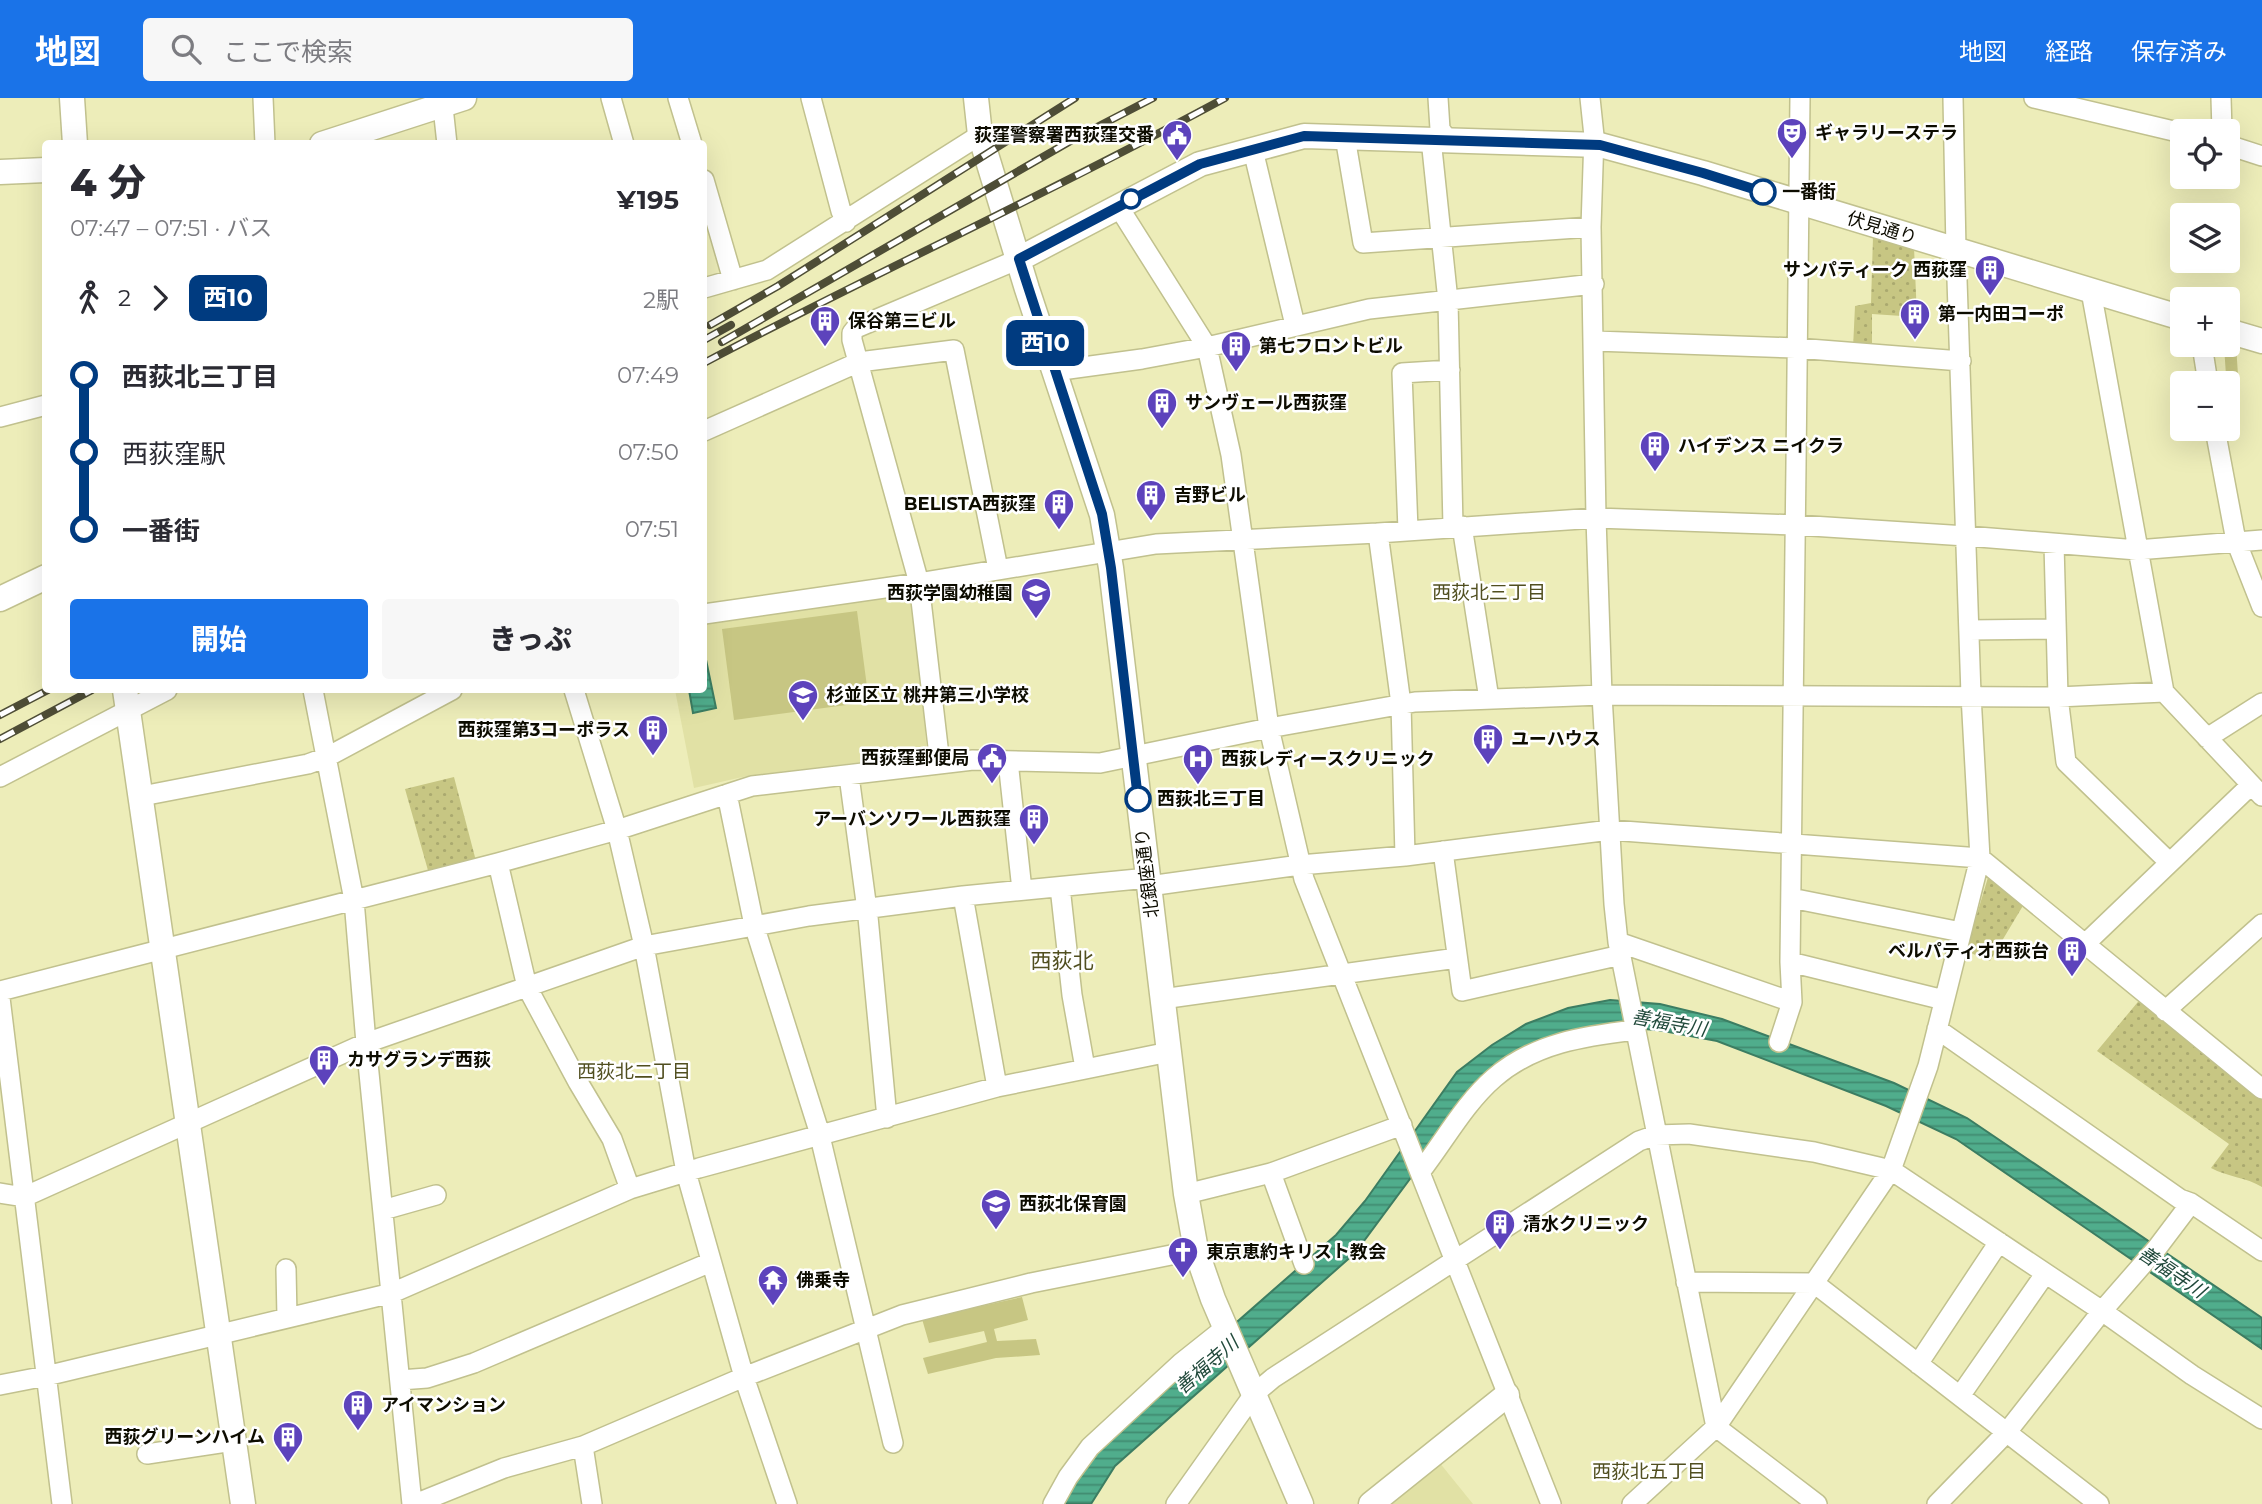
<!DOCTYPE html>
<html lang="ja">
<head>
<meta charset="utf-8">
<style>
	body { margin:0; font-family:Montserrat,"Noto Sans JP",sans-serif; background:#f7f7f7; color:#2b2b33; height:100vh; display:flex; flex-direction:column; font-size:26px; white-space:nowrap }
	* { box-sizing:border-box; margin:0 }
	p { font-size:23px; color:#7c7c81 }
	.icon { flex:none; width:38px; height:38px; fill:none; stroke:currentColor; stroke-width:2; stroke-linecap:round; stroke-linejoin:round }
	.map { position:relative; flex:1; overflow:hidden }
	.sheet { position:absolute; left:42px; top:42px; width:665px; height:553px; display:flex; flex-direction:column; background:#fff; border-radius:7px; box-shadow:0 7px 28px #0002 }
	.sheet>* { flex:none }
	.badge { padding:0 14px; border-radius:10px; font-size:24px; line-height:46px }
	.controls { position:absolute; left:2170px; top:21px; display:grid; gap:14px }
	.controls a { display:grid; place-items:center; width:70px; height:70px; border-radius:7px; background:#fff; box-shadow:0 7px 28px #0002; font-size:35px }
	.map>.badge { position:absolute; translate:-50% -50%; box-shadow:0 0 0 4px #fff }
	.legs { display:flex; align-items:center; gap:10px; height:77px; padding:0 28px; font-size:23px }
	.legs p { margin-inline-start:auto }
	.summary { display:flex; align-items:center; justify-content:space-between; height:119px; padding:0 28px }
	h1 { font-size:38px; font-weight:800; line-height:52px }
	.button { display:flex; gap:14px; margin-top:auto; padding:14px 28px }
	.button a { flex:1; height:80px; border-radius:7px; background:#1a73e8; color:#fff; font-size:28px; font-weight:800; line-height:80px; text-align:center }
	.button a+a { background:#f7f7f7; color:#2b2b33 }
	ul { padding:0 28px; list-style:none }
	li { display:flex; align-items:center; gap:24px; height:77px; font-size:26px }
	li i { display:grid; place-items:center; width:10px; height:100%; margin:0 9px; background:currentColor }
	li i::after { content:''; width:18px; height:18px; margin:-9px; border:5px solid; border-radius:50%; background:#fff }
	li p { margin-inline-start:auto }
	li:first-child i { background:linear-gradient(#0000 50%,currentColor 0) }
	li:last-child i { background:linear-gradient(currentColor 50%,#0000 0) }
	header { display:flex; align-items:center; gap:42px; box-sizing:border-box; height:98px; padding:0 35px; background:#1a73e8; color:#fff }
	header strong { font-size:33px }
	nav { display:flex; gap:38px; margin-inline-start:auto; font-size:24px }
	.search { width:490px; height:63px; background:#f7f7f7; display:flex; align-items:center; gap:18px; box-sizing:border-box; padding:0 24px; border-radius:7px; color:#7c7c81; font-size:26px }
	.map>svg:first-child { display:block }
	.built { fill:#e1e1a5 }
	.grass { fill:#c7c683 }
	.park { fill:url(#park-dots) }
	.water { fill:url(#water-rules); stroke:#3c7d62; stroke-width:2 }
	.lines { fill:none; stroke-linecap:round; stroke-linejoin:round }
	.minor-casing { stroke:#c1c18e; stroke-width:22 }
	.tertiary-casing { stroke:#c1c18e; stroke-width:27 }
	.minor { stroke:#fff; stroke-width:19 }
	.tertiary { stroke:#fff; stroke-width:24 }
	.rail-casing { stroke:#4e4d36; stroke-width:8 }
	.rail { stroke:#fff; stroke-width:5; stroke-dasharray:16; stroke-linecap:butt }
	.line-1-casing { stroke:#fff; stroke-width:16 }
	.line-1 { stroke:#003b80; stroke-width:10 }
	.stop-1-dot { fill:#fff; stroke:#003b80; stroke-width:3.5 }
	.labels { text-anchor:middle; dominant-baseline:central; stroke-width:5; stroke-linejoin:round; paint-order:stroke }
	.poi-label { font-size:18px; font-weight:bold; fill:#0d0c00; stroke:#fff; text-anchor:start }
	.stop-label { font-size:18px; font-weight:bold; fill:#0d0c00; stroke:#fff; text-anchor:start }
	.street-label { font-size:18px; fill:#0d0c00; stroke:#fff }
	.neighbourhood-label { font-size:19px; fill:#514f20; stroke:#fff }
	.water-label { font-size:19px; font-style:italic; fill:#21493b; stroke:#fff }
	.quarter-label { font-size:21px; fill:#514f20; stroke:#fff }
</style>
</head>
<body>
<header>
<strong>地図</strong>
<div class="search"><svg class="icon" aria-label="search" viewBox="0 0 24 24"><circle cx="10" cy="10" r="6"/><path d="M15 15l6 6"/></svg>ここで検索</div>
<nav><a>地図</a><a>経路</a><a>保存済み</a></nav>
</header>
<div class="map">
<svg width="2262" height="1406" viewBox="0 0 2262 1406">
	<defs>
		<pattern id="park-dots" width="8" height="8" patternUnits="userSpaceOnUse" patternTransform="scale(1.75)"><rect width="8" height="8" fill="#c7c683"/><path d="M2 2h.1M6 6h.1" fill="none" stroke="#aaa96f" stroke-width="1.8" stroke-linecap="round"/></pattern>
		<pattern id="water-rules" width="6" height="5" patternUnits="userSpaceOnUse" patternTransform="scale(1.75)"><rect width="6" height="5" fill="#50ad8c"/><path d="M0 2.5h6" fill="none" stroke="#418b70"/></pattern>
	</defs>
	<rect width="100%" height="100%" fill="#ededb9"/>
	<path class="built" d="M909,493L914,497L927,656L747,678L694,690L675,592H704V522Z
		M1439,1364L1473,1406H1384Z"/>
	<path class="grass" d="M2228,244L2236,247L2238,277L2226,278L2224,247H2228Z
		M857,513L869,604L734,622L722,531Z
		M1022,1199L1028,1222L994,1231L997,1243L1036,1241L1040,1257L996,1260L928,1276L923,1260L987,1244L984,1233L929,1245L922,1221Z"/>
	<path class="park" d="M1873,139L1914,149L1917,219L1872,216V252L1853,250L1855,208L1871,205Z
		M454,679L476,763L429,776L405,691Z
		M1989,776L2024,806L1990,863L1966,853Z
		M2142,899L2262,997V1089C2246,1079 2227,1079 2211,1070L2229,1046L2097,953Z"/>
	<path class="water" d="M704,552L716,610L693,615L689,592H704Z
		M1610,902L1660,906L1722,921L1894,985L1967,1020L2262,1220V1251L1956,1041L1886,1008L1717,943L1658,932L1614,929L1478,989L1355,1155L1115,1368L1091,1406H1060L1098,1353L1148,1302L1336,1137L1365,1103L1457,974L1492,947L1526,926L1568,910Z"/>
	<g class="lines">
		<g class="minor-casing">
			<path id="minor" d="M263,0L265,46
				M442,0L447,46
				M611,0L624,46
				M678,0L692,46
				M811,0L841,113L846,124
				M1438,0L1440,31L1447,41
				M1590,0L1594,38L1591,129L1596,420L1602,597L1614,806L1618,844L1716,1329L1817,1406
				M2034,0L2182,35
				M2221,0L2222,33
				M1345,39L1363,145L1591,129
				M1431,41L1448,203L1453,429
				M2228,47L2262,58
				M1253,52L1295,227
				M704,82L733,182
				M1118,108L1207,249L1231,357L1269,630L1304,781L1551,1406
				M704,190L767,172L980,37
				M2091,193L2164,594L2262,698
				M1595,243L1796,250L1961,263
				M2202,247L2208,285
				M1054,273L1142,261L1207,249L1369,211L1594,186
				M0,319L46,307
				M2215,331L2236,443L2262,509
				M704,333L859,264L954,252L998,471
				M1462,428L1489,601
				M1408,432L1402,275L1450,272
				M1378,435L1401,606L1405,758
				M2054,446L2058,599L2066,664L2169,764
				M704,516L919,485L1156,446L1378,435L1596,420L1796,427L1966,438L2137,452L2262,442
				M1969,532L2056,531
				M313,592L354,802L366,945L412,1406
				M574,592L617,732L644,848L686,1074L744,1279L787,1406
				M2207,640L2262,605
				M1008,663L1022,792
				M940,666L919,485L852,242V235L856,230L1019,161
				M849,678L868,819L887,1020
				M0,679L167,592
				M727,696L754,827L818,1030L893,1345
				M142,698L308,666L327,659L452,592
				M1443,753L1462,893L1621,857
				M498,765L527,889L578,984L612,1041L630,1091
				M1149,788L1300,767L1405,758L1610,732L1980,760L2262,991
				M1060,789L1072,897L1085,970
				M963,798L997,989
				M1791,800L1961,834
				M1618,844L1792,904
				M2085,846L2251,687
				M1790,864L1944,902
				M0,893L498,765L617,732L752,688L973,662L1100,665L1269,630L1415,604L1602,597L2058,599L2164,594
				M0,900L62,1406
				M1162,901L1457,860
				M2165,913L2262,826
				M1937,931L2180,1101L2191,1105L2262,1153
				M1779,944L1792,904L1790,864C1795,576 1796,288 1800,0
				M1421,1073C1445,1042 1465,1005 1494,980C1534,945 1585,938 1635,932
				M1271,1075L1304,1166
				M0,1095L24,1099L366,945L644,848L809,818L963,798L1148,780
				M1186,1096L1271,1075L1402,1027
				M383,1112L436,1097
				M286,1171L287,1219
				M1686,1184L1814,1185L2099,1406
				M1918,1266L1999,1144
				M400,1282L427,1280L474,1265L711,1164
				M0,1287L46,1278L392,1195L630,1091L699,1070L997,989L1169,954
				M1960,1298L2045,1176
				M583,1348L592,1406
				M147,1356L233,1343
				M415,1406L504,1370L583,1348L744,1279L902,1217L1031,1185L1196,1152
				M1053,1406L1068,1379L1090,1349L1181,1265L1225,1230
				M1176,1406L1254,1296L1273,1280L1639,1043L1656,1037L1689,1036L1814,1054L1891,1072L2102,1213L2192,1277L2262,1321
				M1632,1406L1716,1329L1891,1072L1928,968L1980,760L1971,597L1956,152L1953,0
				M1937,1406L2007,1334L2102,1213L2157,1150L2191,1105"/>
		</g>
		<g class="tertiary-casing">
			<path id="tertiary" d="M72,0L75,46
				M976,0L980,37L989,66L1027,191L1102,417L1111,470L1186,1096L1196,1152L1213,1201L1301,1406
				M322,46L464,0
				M0,74L46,72
				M1019,161L1200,66L1304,38L1600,47L1703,75L2182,220
				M2228,233L2262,243
				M0,501L46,479
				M125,592L243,1406
				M1371,1406L1507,1297"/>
		</g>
		<use href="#minor" class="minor"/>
		<use href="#tertiary" class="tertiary"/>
		<g class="rail-casing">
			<path id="rail" d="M710,227L778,188L1075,0
				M704,242L731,227
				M722,244L1074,41L1153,0
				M704,265C876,174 1054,93 1225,0
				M0,617L48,592
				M0,641L92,592"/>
		</g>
		<use href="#rail" class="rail"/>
	</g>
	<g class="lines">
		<g class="line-1-casing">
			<path id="line-1" d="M1138,701L1111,470L1102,416L1019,161L1200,66L1304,38L1600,47L1703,75L1763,94"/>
		</g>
		<use href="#line-1" class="line-1"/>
	</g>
	<defs>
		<g id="theatre-pin" transform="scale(1.575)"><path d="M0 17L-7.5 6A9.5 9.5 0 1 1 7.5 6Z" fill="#5d43bc" stroke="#fff"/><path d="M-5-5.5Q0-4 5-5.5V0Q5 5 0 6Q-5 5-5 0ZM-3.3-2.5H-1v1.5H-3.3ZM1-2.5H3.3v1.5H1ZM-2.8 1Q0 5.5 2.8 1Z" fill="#fff"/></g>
		<g id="civic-pin" transform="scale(1.575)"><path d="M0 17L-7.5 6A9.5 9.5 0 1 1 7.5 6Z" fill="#5d43bc" stroke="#fff"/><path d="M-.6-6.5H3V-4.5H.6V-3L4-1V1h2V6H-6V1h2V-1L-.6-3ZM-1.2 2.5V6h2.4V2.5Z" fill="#fff"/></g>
		<g id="building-pin" transform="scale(1.575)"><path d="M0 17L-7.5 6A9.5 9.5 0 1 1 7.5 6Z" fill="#5d43bc" stroke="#fff"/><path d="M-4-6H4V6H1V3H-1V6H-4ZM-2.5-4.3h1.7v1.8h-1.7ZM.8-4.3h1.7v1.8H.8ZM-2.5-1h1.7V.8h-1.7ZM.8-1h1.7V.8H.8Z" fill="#fff"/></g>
		<g id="school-pin" transform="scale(1.575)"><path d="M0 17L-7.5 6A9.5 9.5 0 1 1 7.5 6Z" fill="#5d43bc" stroke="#fff"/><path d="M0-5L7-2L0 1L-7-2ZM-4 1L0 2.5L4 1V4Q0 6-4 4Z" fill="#fff"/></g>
		<g id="hospital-pin" transform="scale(1.575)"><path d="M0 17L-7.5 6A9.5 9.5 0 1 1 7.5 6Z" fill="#5d43bc" stroke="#fff"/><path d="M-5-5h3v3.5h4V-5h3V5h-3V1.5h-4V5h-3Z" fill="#fff"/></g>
		<g id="church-pin" transform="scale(1.575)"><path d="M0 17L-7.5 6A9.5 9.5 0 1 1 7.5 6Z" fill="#5d43bc" stroke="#fff"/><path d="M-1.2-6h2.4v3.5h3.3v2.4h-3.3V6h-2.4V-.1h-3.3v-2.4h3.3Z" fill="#fff"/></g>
		<g id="temple-pin" transform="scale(1.575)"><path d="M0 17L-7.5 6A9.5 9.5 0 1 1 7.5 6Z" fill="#5d43bc" stroke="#fff"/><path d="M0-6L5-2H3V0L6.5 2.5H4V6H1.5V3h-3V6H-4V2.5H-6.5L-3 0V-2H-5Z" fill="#fff"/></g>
	</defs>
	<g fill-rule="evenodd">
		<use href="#theatre-pin" x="1792" y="35"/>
		<use href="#civic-pin" x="1177" y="37"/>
		<use href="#building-pin" x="1990" y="172"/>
		<use href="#building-pin" x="1915" y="216"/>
		<use href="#building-pin" x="825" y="223"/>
		<use href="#building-pin" x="1236" y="248"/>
		<use href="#building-pin" x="1162" y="305"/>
		<use href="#building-pin" x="1655" y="348"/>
		<use href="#building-pin" x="1151" y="397"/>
		<use href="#building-pin" x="1059" y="406"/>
		<use href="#school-pin" x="1036" y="495"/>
		<use href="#school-pin" x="803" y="597"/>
		<use href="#building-pin" x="653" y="632"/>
		<use href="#building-pin" x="1488" y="641"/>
		<use href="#civic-pin" x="992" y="660"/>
		<use href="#hospital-pin" x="1198" y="661"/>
		<use href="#building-pin" x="1034" y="721"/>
		<use href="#building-pin" x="2072" y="853"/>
		<use href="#building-pin" x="324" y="962"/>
		<use href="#school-pin" x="996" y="1106"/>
		<use href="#building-pin" x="1500" y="1126"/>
		<use href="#church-pin" x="1183" y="1154"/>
		<use href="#temple-pin" x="773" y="1182"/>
		<use href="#building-pin" x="358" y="1307"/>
		<use href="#building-pin" x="288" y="1339"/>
	</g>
	<g class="stop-1-dot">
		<circle cx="1763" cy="94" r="12"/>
		<circle cx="1131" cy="101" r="9"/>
		<circle cx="1138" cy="701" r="12"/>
	</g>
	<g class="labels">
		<g class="poi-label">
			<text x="1815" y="35">ギャラリーステラ</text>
			<text x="1154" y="37" text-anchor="end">荻窪警察署西荻窪交番</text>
			<text x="1967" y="172" text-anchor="end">サンパティーク 西荻窪</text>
			<text x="1938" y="216">第一内田コーポ</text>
			<text x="848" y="223">保谷第三ビル</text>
			<text x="1259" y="248">第七フロントビル</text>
			<text x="1185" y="305">サンヴェール西荻窪</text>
			<text x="1678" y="348">ハイデンス ニイクラ</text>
			<text x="1174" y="397">吉野ビル</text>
			<text x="1036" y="406" text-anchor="end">BELISTA西荻窪</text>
			<text x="1013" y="495" text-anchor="end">西荻学園幼稚園</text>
			<text x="826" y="597">杉並区立 桃井第三小学校</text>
			<text x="630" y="632" text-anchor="end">西荻窪第3コーポラス</text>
			<text x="1511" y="641">ユーハウス</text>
			<text x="969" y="660" text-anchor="end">西荻窪郵便局</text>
			<text x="1221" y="661">西荻レディースクリニック</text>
			<text x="1011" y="721" text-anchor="end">アーバンソワール西荻窪</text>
			<text x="2049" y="853" text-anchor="end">ベルパティオ西荻台</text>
			<text x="347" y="962">カサグランデ西荻</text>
			<text x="1019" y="1106">西荻北保育園</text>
			<text x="1523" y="1126">清水クリニック</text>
			<text x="1206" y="1154">東京恵約キリスト教会</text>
			<text x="796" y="1182">佛乗寺</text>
			<text x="381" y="1307">アイマンション</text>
			<text x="265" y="1339" text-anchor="end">西荻グリーンハイム</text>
		</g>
		<g class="stop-label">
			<text x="1782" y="94">一番街</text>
			<text x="1157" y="701">西荻北三丁目</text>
		</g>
		<g class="street-label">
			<text transform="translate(1882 130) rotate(17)">伏見通り</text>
			<text transform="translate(1147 775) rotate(-97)">北銀座通り</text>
		</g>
		<g class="neighbourhood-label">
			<text x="1489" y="494">西荻北三丁目</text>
			<text x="634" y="973">西荻北二丁目</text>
			<text x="1649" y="1373">西荻北五丁目</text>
		</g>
		<g class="water-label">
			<text transform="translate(1669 925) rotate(10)">善福寺川</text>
			<text transform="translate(2172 1174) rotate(34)">善福寺川</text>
			<text transform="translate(1207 1267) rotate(-41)">善福寺川</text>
		</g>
		<g class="quarter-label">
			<text x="1062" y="862">西荻北</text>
		</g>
	</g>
</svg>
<div class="controls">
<a><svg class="icon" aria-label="locate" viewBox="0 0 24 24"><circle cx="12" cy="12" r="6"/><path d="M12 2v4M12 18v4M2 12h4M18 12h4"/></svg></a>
<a><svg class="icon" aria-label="layers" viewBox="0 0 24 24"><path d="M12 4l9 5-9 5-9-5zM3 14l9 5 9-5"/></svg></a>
<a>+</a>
<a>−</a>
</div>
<b class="badge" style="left:1045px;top:245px;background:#003b80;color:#fff">西10</b>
<section class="sheet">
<div class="summary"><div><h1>4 分</h1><p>07:47 – 07:51 · バス</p></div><b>¥195</b></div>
<div class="legs"><svg class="icon" aria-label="walk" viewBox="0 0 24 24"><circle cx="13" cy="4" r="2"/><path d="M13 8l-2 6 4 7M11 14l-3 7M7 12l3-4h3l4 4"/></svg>2<svg class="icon" aria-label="forward" viewBox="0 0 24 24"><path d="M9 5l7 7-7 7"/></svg><b class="badge" style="background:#003b80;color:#fff">西10</b><p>2駅</p></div>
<ul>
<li><i style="color:#003b80"></i><b>西荻北三丁目</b><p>07:49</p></li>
<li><i style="color:#003b80"></i><span>西荻窪駅</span><p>07:50</p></li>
<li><i style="color:#003b80"></i><b>一番街</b><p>07:51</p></li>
</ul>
<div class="button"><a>開始</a><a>きっぷ</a></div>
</section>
</div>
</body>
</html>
